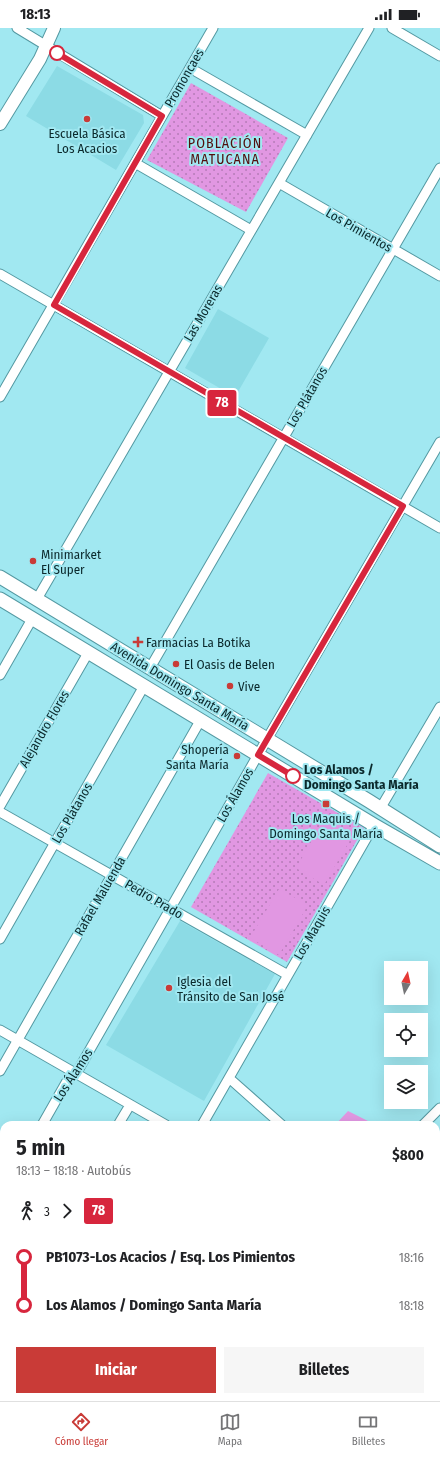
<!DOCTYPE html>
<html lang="es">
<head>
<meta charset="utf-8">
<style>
	body { margin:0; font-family:"Fira Sans Condensed",sans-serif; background:#f6f6f6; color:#202124; height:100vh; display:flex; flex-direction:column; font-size:15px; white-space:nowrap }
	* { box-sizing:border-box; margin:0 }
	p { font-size:13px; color:#757577 }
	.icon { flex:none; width:22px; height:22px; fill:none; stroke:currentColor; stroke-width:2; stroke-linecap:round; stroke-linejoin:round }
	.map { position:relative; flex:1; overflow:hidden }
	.sheet { position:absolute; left:0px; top:1093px; width:440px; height:280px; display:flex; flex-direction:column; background:#fff; border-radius:12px 12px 0 0; box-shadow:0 4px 16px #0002 }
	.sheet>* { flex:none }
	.badge { padding:0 8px; border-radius:3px; font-size:14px; line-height:26px }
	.needle { width:26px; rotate:9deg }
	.tools { position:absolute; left:384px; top:933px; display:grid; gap:8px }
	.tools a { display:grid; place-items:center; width:44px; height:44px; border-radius:0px; background:#fff; box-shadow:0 4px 16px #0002; font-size:20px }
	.map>.badge { position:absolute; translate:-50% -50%; box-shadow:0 0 0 2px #fff }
	.legs { display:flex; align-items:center; gap:6px; height:44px; padding:0 16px; font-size:13px }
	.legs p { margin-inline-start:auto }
	.headline { display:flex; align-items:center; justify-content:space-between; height:68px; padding:0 16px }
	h1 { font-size:22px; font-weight:700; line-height:30px }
	.button { display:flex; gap:8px; margin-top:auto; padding:8px 16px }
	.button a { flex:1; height:46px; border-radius:0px; background:#c93b37; color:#fff; font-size:16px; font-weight:700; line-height:46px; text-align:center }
	.button a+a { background:#f6f6f6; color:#202124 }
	ul { padding:0 16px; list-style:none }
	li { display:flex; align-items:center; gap:14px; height:48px; font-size:15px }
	li i { display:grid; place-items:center; width:6px; height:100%; margin:0 5px; background:currentColor }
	li i::after { content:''; width:10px; height:10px; margin:-5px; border:3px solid; border-radius:50%; background:#fff }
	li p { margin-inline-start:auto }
	li:first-child i { background:linear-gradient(#0000 50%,currentColor 0) }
	li:last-child i { background:linear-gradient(currentColor 50%,#0000 0) }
	.status { display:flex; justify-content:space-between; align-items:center; height:28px; padding:0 20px; background:#fff; direction:ltr }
	.status svg { height:11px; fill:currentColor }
	.menu { display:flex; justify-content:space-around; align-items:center; height:56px; border-top:1px solid #e0e0e0; background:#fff; font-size:11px; color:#757577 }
	.menu a { display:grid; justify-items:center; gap:2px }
	.menu .active { color:#c93b37 }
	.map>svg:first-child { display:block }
	.built { fill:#8cdbe5 }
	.grass { fill:url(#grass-tufts) }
	.park { fill:url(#park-dots) }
	.pitch { fill:#e197e2 }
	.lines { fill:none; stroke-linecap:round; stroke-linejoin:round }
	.minor-casing { stroke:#5499a2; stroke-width:11 }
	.tertiary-casing { stroke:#5499a2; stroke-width:14 }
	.secondary-casing { stroke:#5499a2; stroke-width:15 }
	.minor { stroke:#fff; stroke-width:9 }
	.tertiary { stroke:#fff; stroke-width:12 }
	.secondary { stroke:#fff; stroke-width:13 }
	.line-1-casing { stroke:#fff; stroke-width:9 }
	.line-1 { stroke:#d7263d; stroke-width:6 }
	.stop-1-dot { fill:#fff; stroke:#d7263d; stroke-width:2 }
	.poi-dot { fill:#c93b37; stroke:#a1e8f1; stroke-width:1.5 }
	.labels { text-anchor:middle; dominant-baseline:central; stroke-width:4; stroke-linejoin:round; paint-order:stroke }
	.street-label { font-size:13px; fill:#0b292c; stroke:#a1e8f1 }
	.poi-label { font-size:13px; fill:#0b292c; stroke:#a1e8f1; text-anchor:start }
	.stop-label { font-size:13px; font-weight:bold; fill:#0b292c; stroke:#a1e8f1; text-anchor:start }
	.neighbourhood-label { font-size:14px; letter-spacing:1px; fill:#520e0d; stroke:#a1e8f1 }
</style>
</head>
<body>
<div class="status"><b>18:13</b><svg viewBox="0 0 49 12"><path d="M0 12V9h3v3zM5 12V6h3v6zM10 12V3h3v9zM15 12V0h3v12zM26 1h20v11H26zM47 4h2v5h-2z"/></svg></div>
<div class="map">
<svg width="440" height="1373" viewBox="0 0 440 1373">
	<defs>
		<pattern id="grass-tufts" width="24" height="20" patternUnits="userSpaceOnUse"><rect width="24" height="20" fill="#e197e2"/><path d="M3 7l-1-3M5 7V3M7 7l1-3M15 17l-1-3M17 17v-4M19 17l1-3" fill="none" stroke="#b57bb7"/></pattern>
		<pattern id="park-dots" width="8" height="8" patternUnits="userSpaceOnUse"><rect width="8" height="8" fill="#e197e2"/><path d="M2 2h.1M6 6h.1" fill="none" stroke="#b57bb7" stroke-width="1.8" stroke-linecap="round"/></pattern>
	</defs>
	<rect width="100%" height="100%" fill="#a1e8f1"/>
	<path class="built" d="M57,38L143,87L144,95L116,142L26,88Z
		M218,281L269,310L235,369L185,340Z
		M180,893L275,946L204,1073L106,1017Z"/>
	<path class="grass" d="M348,1083L376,1097H335Z
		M0,1246L4,1249V1336L0,1334Z
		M76,1369H142L139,1373H72Z"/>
	<path class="park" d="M191,55L288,110L246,184L147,132Z
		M268,745L364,800L287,934L191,879Z"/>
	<path class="pitch" d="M325,790L353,807L324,857L296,840Z
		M279,861L308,877L279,927L250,910Z"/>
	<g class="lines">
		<g class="minor-casing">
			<path id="minor" d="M17,0L162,88
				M392,0L440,28
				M190,40L307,107
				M135,135L251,202
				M279,155L440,248
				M0,246L440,500
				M0,369L213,0
				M37,571L369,0
				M150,640L440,140
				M0,647L32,591
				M0,778L88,625
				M380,781L440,679
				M0,784L288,947
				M0,911L144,658
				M0,1002L166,1097
				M0,1043L200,693
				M229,1050L282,1097
				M42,1097L67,1053L76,1046L267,711L440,414
				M118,1097L130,1077
				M202,1097L374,797
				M423,1097L440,1080
				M436,1143L440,1145
				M0,1171L4,1164
				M0,1239L4,1242
				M436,1303L440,1305
				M0,1341L4,1344
				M0,1361L4,1357
				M294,1369L300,1373
				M148,1373L152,1369"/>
		</g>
		<g class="tertiary-casing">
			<path id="tertiary" d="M0,96L40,31L54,0"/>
		</g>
		<g class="secondary-casing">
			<path id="secondary" d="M0,549L369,773L440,818
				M0,571L374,797L440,835"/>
		</g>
		<use href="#minor" class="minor"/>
		<use href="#tertiary" class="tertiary"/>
		<use href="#secondary" class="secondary"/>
	</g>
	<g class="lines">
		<g class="line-1-casing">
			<path id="line-1" d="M57,25L162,88L54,277L403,478L258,727L293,748"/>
		</g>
		<use href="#line-1" class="line-1"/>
	</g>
	<g class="stop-1-dot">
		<circle cx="57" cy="25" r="7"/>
		<circle cx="293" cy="748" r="7"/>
	</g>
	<g class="poi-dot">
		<circle cx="87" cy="91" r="4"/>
		<circle cx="33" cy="533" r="4"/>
		<path d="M136 608h4v4h4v4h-4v4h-4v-4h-4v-4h4z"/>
		<circle cx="176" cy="636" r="4"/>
		<circle cx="230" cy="658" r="4"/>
		<circle cx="237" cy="728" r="4"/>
		<rect x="322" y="772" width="8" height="8" rx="2"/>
		<circle cx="169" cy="960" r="4"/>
	</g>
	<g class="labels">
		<g class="street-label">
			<text transform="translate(184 50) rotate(-60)">Promoncaes</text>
			<text transform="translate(359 202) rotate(30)">Los Pimientos</text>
			<text transform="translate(203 285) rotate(-60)">Las Moreras</text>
			<text transform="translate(307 369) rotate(-60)">Los Plátanos</text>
			<text transform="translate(180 658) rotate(31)">Avenida Domingo Santa María</text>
			<text transform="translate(44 701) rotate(-60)">Alejandro Flores</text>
			<text transform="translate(235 767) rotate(-60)">Los Álamos</text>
			<text transform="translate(72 785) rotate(-60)">Los Plátanos</text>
			<text transform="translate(100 868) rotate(-60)">Rafael Maluenda</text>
			<text transform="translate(154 871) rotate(30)">Pedro Prado</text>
			<text transform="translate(312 905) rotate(-60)">Los Maquis</text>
			<text transform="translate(73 1047) rotate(-57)">Los Álamos</text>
		</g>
		<g class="poi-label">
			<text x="87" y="105" text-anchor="middle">Escuela Básica<tspan x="87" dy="15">Los Acacios</tspan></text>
			<text x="41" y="526">Minimarket<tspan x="41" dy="15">El Super</tspan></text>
			<text x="146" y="614">Farmacias La Botika</text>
			<text x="184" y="636">El Oasis de Belen</text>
			<text x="238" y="658">Vive</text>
			<text x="229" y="721" text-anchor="end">Shopería<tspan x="229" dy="15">Santa María</tspan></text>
			<text x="326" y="790" text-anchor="middle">Los Maquis /<tspan x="326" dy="15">Domingo Santa María</tspan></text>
			<text x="177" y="953">Iglesia del<tspan x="177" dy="15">Tránsito de San José</tspan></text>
		</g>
		<g class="stop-label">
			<text x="304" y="741">Los Alamos /<tspan x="304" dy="15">Domingo Santa María</tspan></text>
		</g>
		<g class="neighbourhood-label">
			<text x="225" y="115">POBLACIÓN<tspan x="225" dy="16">MATUCANA</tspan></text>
		</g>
	</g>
</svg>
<div class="tools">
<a><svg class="needle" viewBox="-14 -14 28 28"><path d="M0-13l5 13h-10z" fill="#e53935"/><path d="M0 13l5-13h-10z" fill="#757577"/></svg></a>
<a><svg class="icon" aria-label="locate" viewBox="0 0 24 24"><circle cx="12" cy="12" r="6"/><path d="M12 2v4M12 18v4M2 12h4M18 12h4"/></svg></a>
<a><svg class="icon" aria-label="layers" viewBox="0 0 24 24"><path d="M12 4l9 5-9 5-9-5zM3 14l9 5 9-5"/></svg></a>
</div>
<b class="badge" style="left:222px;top:375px;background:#d7263d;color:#fff">78</b>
<section class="sheet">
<div class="headline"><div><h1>5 min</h1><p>18:13 – 18:18 · Autobús</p></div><b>$800</b></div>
<div class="legs"><svg class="icon" aria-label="walk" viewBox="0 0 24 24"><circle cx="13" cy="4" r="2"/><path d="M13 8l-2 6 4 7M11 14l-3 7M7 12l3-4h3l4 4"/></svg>3<svg class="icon" aria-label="forward" viewBox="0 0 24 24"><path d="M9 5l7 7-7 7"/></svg><b class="badge" style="background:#d7263d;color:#fff">78</b></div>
<ul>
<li><i style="color:#d7263d"></i><b>PB1073-Los Acacios / Esq. Los Pimientos</b><p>18:16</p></li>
<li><i style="color:#d7263d"></i><b>Los Alamos / Domingo Santa María</b><p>18:18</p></li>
</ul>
<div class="button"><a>Iniciar</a><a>Billetes</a></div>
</section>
</div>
<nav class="menu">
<a class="active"><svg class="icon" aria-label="directions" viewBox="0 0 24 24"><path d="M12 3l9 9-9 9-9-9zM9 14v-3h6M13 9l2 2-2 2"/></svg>Cómo llegar</a>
<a><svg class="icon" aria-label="map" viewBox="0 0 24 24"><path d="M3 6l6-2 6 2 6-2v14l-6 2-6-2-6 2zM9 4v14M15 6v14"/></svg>Mapa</a>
<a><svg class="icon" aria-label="tickets" viewBox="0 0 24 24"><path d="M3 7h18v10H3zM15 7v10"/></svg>Billetes</a>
</nav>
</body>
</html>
